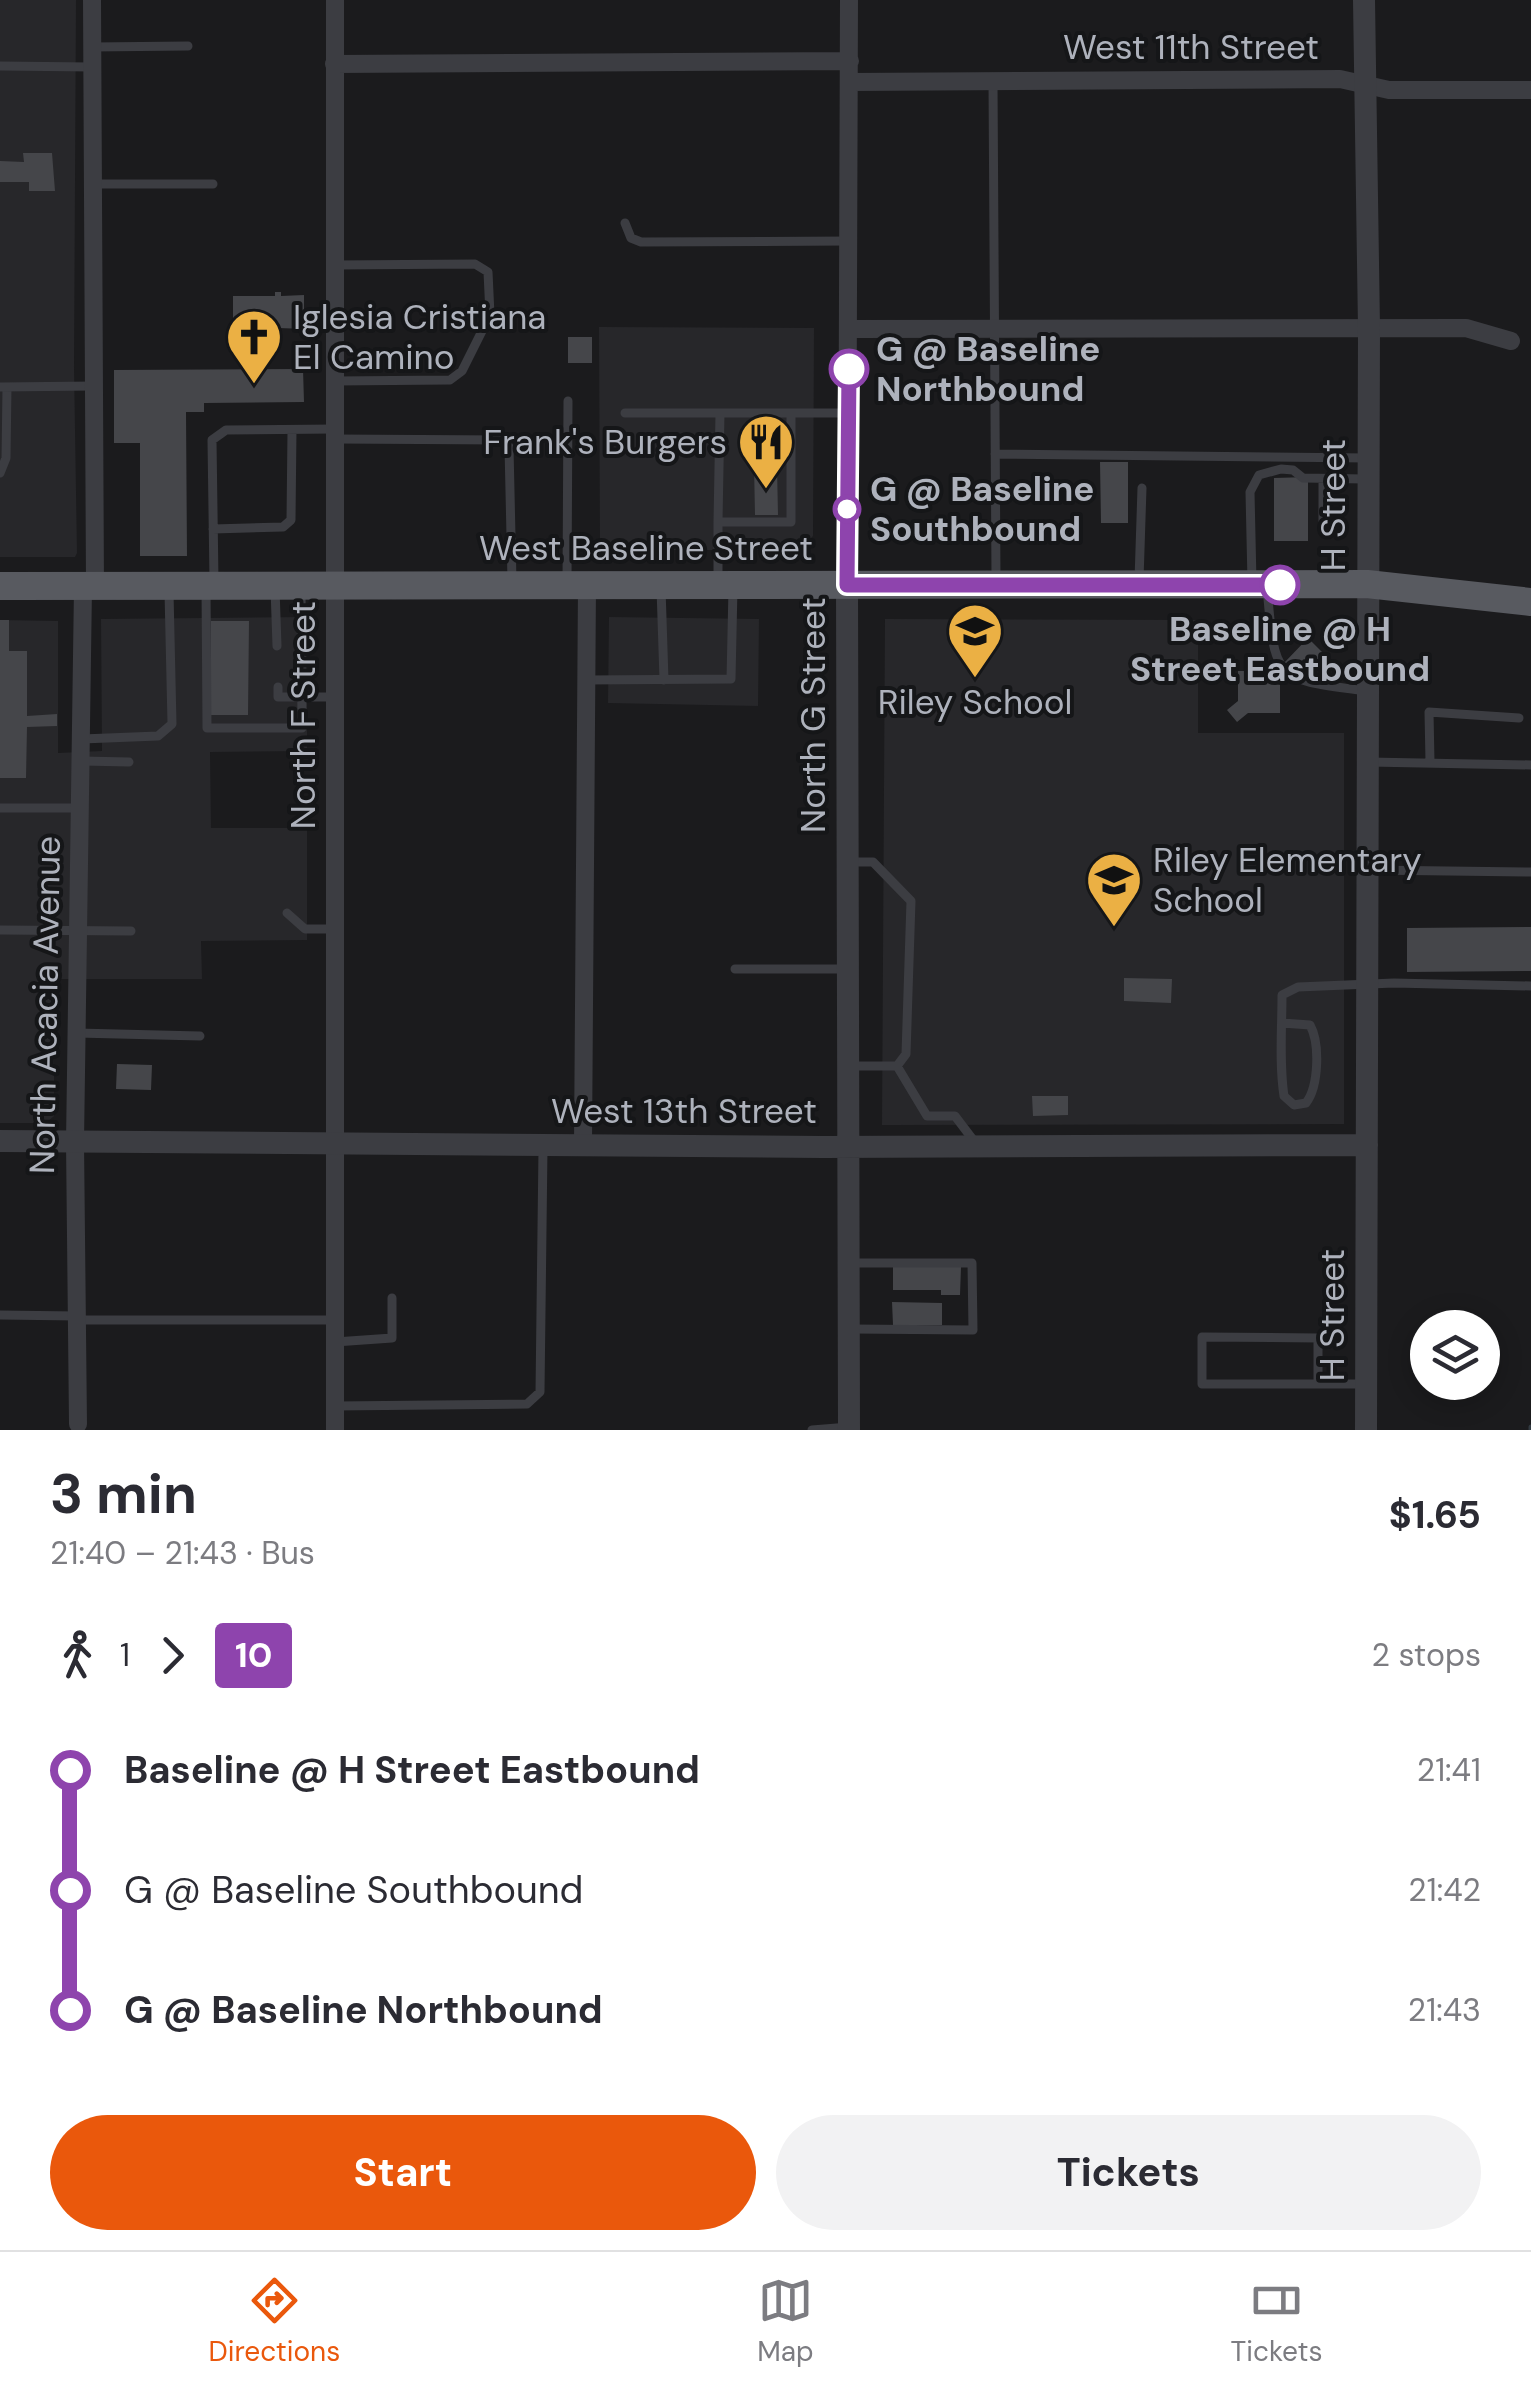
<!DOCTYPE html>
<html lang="en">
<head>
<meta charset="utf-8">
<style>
	body { margin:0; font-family:"DM Sans",sans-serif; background:#f2f2f3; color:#2b2b33; height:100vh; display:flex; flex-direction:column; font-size:38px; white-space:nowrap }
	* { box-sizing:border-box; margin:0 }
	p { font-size:32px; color:#7c7c81 }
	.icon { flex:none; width:55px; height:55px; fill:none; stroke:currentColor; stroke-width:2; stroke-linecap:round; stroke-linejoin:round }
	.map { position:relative; height:1430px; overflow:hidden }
	.side { display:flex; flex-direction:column; background:#fff; flex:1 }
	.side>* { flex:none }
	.badge { padding:0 20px; border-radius:8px; font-size:35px; line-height:65px }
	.controls { position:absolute; left:1410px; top:1310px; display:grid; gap:20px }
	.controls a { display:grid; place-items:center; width:90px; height:90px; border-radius:50%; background:#fff; box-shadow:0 5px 25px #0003; font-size:50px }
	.map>.badge { position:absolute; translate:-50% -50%; box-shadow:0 0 0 5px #fff }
	.legs { display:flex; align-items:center; gap:15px; height:110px; padding:0 50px; font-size:32px }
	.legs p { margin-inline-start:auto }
	.head { display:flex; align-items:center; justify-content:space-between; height:170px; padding:0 50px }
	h1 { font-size:55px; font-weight:700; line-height:75px }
	.cta { display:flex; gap:20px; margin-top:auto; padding:20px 50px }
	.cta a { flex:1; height:115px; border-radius:60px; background:#ea580c; color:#fff; font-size:40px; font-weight:700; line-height:115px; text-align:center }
	.cta a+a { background:#f2f2f3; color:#2b2b33 }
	ul { padding:0 50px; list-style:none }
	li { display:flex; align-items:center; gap:35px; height:120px; font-size:38px }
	li i { display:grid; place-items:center; width:15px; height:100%; margin:0 12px; background:currentColor }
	li i::after { content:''; width:25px; height:25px; margin:-12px; border:8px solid; border-radius:50%; background:#fff }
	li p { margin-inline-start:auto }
	li:first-child i { background:linear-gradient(#0000 50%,currentColor 0) }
	li:last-child i { background:linear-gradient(currentColor 50%,#0000 0) }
	.menu { display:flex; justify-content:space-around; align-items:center; height:140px; border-top:2px solid #e1e1e2; background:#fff; font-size:28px; color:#7c7c81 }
	.menu a { display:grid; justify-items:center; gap:5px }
	.menu .on { color:#ea580c }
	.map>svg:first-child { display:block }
	.built { fill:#27272a }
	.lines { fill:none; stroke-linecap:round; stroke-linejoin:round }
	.stream { stroke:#313a41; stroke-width:5 }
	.building { fill:#45464a }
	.service { stroke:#3c3d42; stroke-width:9 }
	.minor { stroke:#3c3d42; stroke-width:18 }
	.tertiary { stroke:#3c3d42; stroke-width:22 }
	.primary { stroke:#585a60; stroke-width:28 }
	.line-1-casing { stroke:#fff; stroke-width:22 }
	.line-1 { stroke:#8e44ad; stroke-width:15 }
	.stop-1-dot { fill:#fff; stroke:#8e44ad; stroke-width:5 }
	.labels { text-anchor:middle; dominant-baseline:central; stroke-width:8; stroke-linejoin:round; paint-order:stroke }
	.street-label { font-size:35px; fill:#aeb2bc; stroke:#151618 }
	.poi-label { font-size:35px; fill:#aeb2bc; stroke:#151618; text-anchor:start }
	.stop-label { font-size:35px; font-weight:bold; fill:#aeb2bc; stroke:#151618; text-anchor:start }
</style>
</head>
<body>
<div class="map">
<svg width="1531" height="1430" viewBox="0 0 1531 1430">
	<rect width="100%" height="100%" fill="#1b1b1d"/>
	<path class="built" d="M0,0H76L74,367L77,553L75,557H0Z
		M599,327L814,328L813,536L799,550H600Z
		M307,617V751L210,752L211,828H307V940L201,941L202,979H54V1116L46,1123H0V620L58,621V753L102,751L101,619Z
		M609,617L759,619L758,706L608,703Z
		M885,619L1198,620V733H1344V1124L882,1125Z"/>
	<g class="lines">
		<path class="stream" d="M1531,1430V1427"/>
	</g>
	<path class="building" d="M23,153H52L55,191H29V182H0V161L24,162Z
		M275,292H281V296L304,295V329L233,326V296H275Z
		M568,337H592V363H568Z
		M303,369L304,402L204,403V412H186L187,556H140V443H114V370Z
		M1100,462H1128V523H1101Z
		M754,465L777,466L778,515H755Z
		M1308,477V541H1274V478Z
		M0,620H9V651H27V716L57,714V726L27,727L26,778H0Z
		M211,621H249L248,715H211Z
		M1308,638L1326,656L1302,680L1284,663Z
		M1238,671H1271L1280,679V713H1248L1237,722L1227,710L1238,701Z
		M1531,927V971L1407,972V928Z
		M1124,978L1172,979L1171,1003L1124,1001Z
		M117,1064L152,1065L151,1090L116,1089Z
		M1032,1096H1068V1115L1033,1116Z
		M893,1267H961L960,1295H941V1290H893Z
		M892,1302L942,1303V1325H893Z"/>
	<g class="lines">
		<path class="service" d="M92,47L188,46
			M0,66L92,67
			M993,81L996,578
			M93,184H213
			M625,223L631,238L641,242L850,241
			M335,381L450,380L462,371L490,315L488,272L475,264L335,265
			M0,387L94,386
			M625,413H791
			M335,439L505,440L509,447L512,581
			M995,454L1368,458
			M0,473L6,458L7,387
			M718,522L720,413
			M1323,523V480
			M213,529L283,527L291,520L292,430
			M1139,580L1142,488
			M214,581L212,440L226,430L335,429
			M718,582V522H791V413H848
			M1252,582L1250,492L1259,475L1281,469L1293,470L1303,478L1365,479
			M567,584L568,401
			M1267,587C1275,682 1274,679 1367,691
			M206,588L207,728H302L301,588
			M275,588L277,646
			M661,588L664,680
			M586,680L731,679L733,588
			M278,687V697H335
			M82,739L158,736L172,724L169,592
			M82,761L129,762
			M1369,762L1531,765
			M1430,762L1429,712L1519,718
			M0,808H81
			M851,862H873L911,901L906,1054L897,1066H852
			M1370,870L1531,872
			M287,913L305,929H336
			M0,930L131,931
			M735,969H846
			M1282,1023L1310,1025C1320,1043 1319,1086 1306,1103L1294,1105L1284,1096C1279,1063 1282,1028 1282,995L1298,987L1394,983L1531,986
			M77,1033L200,1036
			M897,1066L927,1116H955L977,1145
			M851,1263H972L973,1330L852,1329
			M0,1315L77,1316
			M78,1320H335
			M335,1342L392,1338V1298
			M1318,1384V1338L1202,1337V1384H1364
			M335,1406L527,1404L540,1392L543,1148
			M812,1430L849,1427"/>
		<path class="minor" d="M92,0L95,587
			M335,0V1430
			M334,64L850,61
			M850,82L1340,79L1389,90H1531
			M849,329L1466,328L1511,341
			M847,585L849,0
			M583,1146L587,585
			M78,1424L75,1142L83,587"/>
		<path class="tertiary" d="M1364,0L1369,328L1366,1430
			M847,585L849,1430
			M0,1141L823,1147L1367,1145"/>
		<path class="primary" d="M0,586L1367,584L1531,602"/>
	</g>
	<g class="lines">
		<g class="line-1-casing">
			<path id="line-1" d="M849,369L847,585H1280"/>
		</g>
		<use href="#line-1" class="line-1"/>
	</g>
	<defs>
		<g id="church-pin" transform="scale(2.875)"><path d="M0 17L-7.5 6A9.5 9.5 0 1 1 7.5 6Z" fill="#ebb044" stroke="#151618"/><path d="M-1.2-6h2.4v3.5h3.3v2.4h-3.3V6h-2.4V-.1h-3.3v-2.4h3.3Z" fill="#111"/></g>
		<g id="restaurant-pin" transform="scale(2.875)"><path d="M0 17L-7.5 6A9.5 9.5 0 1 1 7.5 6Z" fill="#ebb044" stroke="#151618"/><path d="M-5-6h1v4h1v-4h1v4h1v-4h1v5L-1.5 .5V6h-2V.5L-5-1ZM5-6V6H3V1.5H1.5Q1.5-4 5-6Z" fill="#111"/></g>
		<g id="school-pin" transform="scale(2.875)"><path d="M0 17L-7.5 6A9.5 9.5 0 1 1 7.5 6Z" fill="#ebb044" stroke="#151618"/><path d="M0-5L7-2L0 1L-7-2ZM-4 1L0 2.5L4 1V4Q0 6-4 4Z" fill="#111"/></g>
	</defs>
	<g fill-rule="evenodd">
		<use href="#church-pin" x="254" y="337"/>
		<use href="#restaurant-pin" x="766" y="442"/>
		<use href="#school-pin" x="975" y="631"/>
		<use href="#school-pin" x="1114" y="880"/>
	</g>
	<g class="stop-1-dot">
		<circle cx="849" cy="369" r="18"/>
		<circle cx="847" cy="509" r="12"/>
		<circle cx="1280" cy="585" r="18"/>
	</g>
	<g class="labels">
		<g class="street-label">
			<text x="1191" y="47">West 11th Street</text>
			<text transform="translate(1333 505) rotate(-90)">H Street</text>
			<text x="646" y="548">West Baseline Street</text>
			<text transform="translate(303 715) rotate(-90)">North F Street</text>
			<text transform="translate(813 715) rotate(-90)">North G Street</text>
			<text transform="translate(45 1005) rotate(-89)">North Acacia Avenue</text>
			<text x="684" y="1111">West 13th Street</text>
			<text transform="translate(1332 1315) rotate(-90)">H Street</text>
		</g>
		<g class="poi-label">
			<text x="293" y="317">Iglesia Cristiana<tspan x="293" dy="40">El Camino</tspan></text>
			<text x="727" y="442" text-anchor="end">Frank's Burgers</text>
			<text x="975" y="702" text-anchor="middle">Riley School</text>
			<text x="1153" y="860">Riley Elementary<tspan x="1153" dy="40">School</tspan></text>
		</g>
		<g class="stop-label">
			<text x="876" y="349">G @ Baseline<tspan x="876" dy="40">Northbound</tspan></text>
			<text x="870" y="489">G @ Baseline<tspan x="870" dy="40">Southbound</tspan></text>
			<text x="1280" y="629" text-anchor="middle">Baseline @ H<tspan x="1280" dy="40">Street Eastbound</tspan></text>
		</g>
	</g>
</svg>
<div class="controls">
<a><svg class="icon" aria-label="layers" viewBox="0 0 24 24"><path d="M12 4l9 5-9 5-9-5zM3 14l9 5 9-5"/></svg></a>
</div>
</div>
<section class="side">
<div class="head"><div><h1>3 min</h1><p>21:40 – 21:43 · Bus</p></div><b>$1.65</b></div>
<div class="legs"><svg class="icon" aria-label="walk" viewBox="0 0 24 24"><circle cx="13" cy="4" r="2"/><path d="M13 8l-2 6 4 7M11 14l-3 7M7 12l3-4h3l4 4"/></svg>1<svg class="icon" aria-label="forward" viewBox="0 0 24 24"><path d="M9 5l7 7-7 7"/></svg><b class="badge" style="background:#8e44ad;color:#fff">10</b><p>2 stops</p></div>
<ul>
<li><i style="color:#8e44ad"></i><b>Baseline @ H Street Eastbound</b><p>21:41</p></li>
<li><i style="color:#8e44ad"></i><span>G @ Baseline Southbound</span><p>21:42</p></li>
<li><i style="color:#8e44ad"></i><b>G @ Baseline Northbound</b><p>21:43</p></li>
</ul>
<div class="cta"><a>Start</a><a>Tickets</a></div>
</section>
<nav class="menu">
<a class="on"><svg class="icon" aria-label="directions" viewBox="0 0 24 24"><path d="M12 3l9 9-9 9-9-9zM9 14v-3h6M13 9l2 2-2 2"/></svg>Directions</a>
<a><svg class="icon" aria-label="map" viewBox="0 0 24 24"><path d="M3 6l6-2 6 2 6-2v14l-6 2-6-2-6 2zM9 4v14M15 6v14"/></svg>Map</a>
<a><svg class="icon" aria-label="tickets" viewBox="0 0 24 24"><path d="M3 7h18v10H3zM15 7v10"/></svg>Tickets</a>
</nav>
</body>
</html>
